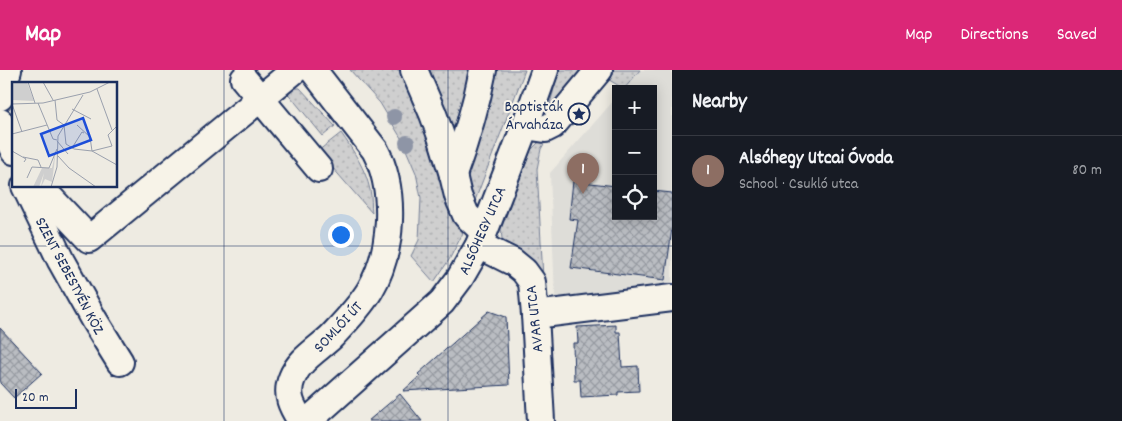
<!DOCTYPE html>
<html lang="en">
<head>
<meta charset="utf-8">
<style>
  :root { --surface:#171b24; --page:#242831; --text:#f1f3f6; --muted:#9ea1a6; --line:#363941; --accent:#db2777 }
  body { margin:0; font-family:Dekko,sans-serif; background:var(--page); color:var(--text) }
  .controls { position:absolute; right:15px; top:15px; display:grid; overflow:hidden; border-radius:0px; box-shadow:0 2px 12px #0003 }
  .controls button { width:45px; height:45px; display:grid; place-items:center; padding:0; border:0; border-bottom:1px solid var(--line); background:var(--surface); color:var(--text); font:25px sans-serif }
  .scale { position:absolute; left:15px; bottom:12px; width:62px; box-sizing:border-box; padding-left:5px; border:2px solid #1b2f5e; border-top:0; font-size:14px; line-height:18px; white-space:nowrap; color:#1b2f5e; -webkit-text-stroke:4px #f7f3e8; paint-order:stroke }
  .you { position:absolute; left:340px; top:164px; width:18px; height:18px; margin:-12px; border:4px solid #fff; border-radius:50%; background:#1a73e8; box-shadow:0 0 0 8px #1a73e833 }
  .badge { display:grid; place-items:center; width:32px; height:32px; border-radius:50%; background:var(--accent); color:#fff; font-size:16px; font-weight:700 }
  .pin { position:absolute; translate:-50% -41px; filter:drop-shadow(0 1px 2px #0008) }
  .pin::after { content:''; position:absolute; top:26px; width:18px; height:15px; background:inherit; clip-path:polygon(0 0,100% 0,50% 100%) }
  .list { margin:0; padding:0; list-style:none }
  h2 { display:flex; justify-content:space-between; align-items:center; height:65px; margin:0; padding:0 20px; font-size:21px }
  h2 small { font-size:16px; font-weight:400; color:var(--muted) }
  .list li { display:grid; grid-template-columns:32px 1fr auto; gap:15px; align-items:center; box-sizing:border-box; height:70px; padding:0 20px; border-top:1px solid var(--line) }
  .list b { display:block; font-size:19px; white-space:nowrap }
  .list p { margin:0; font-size:16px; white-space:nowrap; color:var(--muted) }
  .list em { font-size:16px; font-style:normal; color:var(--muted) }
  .icon { flex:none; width:28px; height:28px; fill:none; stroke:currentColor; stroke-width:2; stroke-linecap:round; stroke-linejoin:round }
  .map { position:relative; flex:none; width:672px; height:351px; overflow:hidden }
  header { display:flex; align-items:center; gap:30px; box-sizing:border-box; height:70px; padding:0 25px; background:var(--accent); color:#fff }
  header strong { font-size:24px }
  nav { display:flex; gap:28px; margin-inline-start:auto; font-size:18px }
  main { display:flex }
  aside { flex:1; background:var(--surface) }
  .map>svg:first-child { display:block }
  .built { fill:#deddd8 }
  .grass { fill:url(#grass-dots); stroke:#757f96 }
  .building { fill:url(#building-cross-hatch); stroke:#1b2f5e }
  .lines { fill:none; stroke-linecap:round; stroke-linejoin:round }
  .minor-casing { stroke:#1b2f5e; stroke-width:30 }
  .minor { stroke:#f7f3e8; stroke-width:26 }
  .tree { fill:#8e95a6 }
  .grid { fill:none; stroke:#1b2f5e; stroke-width:1; stroke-opacity:0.55 }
  .labels { text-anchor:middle; stroke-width:4; stroke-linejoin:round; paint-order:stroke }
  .poi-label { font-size:16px; fill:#1b2f5e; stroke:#f7f3e8; text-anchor:end }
  .street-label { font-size:16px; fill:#1b2f5e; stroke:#f7f3e8 }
  .inset-road { fill:none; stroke:#9aa0ad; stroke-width:1 }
  .view { fill:#1d4ed8; fill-opacity:0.15; stroke:#1d4ed8; stroke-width:2.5 }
  .inset-edge { fill:none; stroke:#1b2f5e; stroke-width:2.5 }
</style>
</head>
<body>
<header>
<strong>Map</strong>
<nav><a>Map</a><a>Directions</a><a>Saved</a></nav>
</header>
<main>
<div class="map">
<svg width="672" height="351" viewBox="0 0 672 351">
  <defs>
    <pattern id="grass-dots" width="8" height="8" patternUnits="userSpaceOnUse" patternTransform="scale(1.25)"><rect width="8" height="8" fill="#cfcfcf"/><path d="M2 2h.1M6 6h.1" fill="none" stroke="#b1b2b4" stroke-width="1.8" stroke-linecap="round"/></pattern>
    <pattern id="building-cross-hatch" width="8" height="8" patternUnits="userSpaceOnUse" patternTransform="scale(1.25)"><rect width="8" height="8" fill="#babdc2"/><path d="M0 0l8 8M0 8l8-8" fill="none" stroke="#969aa1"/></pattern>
  </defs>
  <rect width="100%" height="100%" fill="#eeebe2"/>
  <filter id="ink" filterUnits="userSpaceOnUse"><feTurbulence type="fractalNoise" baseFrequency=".02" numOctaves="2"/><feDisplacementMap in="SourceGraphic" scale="10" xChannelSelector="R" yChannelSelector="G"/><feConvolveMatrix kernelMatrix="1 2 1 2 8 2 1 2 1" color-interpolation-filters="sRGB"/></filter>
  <g filter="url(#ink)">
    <!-- built -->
    <path class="built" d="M640 0H672V242L556 252 550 103 616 28V146H653V19H624Z"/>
    <!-- grass -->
    <g class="grass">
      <path d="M350 0H409L465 159 449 190 434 212 411 186 419 170 421 128 416 103 401 68 380 33Z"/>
      <path d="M419 0H475L454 88Z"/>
      <path d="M488 0H525L471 141 461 119Z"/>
      <path d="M559 0H587L548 41Z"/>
      <path d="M614 0H640L624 19 606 8Z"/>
      <path d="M289 18H300L335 56 323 66 286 21Z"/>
      <path d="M341 63C353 80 366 100 370 120 372 127 371 136 372 143L318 81Z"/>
      <path d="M548 67 541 79 537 99 543 208 506 178 502 169 501 159 531 80 538 73Z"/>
    </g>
    <!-- building -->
    <g class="building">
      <path d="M573 111 616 116V146H653V121L672 123V159L665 210 571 198 578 150 569 149Z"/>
      <path d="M489 241 506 247 509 315 403 321 420 306 418 304Z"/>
      <path d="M616 255V262H620L622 297 638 296 639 321 618 322V325L581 327 580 310H574L573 273H578L577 257Z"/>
      <path d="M0 258 42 303 14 328 0 313Z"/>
      <path d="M400 324 422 351H368Z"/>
    </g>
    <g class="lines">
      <!-- minor casing -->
      <g class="minor-casing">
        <g id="minor">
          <path d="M414 0 433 44 442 69 453 105 458 126 466 145 483 161"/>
          <path d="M244 9 319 99"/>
          <path d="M0 27 8 0"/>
          <path d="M0 52 14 81"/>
          <path d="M525 56 545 59 553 55 599 0"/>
          <path d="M453 105C466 70 476 36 483 0"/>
          <path d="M25 116 61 191 94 250 120 292"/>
          <path d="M39 116 89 169 295 0"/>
          <path d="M479 175 513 192 524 201 532 212 535 245 541 351"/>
          <path d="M535 245 672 228"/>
          <path d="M301 351C292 337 285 325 292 308 299 290 317 280 331 267 345 252 359 238 370 220 393 181 396 120 375 80L313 0"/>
          <path d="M308 351 442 232 460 208 479 175 525 56 545 0"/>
        </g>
      </g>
      <!-- minor -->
      <use href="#minor" class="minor"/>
    </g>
    <!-- trees -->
    <g class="tree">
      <circle cx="394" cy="47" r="8"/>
      <circle cx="407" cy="73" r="8"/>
    </g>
  </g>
  <!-- grid -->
  <path class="grid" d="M224 0V351M448 0V351M0 176H672"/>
  <!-- icons -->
  <defs>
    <g id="sight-ring" transform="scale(1.125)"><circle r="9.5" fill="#f7f3e8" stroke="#1b2f5e" stroke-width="1.5"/><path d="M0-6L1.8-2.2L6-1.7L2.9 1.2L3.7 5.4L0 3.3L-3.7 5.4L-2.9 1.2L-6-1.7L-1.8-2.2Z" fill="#1b2f5e"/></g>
  </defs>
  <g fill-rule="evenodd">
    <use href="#sight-ring" x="579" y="44"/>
  </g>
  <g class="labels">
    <!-- poi labels -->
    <g class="poi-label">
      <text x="563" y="41">Baptisták<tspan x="563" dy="18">Árvaháza</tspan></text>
    </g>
    <!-- street labels -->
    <g class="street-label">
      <text transform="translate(481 160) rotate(-66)" y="6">ALSÓHEGY UTCA</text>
      <text transform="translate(71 205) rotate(62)" y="6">SZENT SEBESTYÉN KÖZ</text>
      <text transform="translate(533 249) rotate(-96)" y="6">AVAR UTCA</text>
      <text transform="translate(337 256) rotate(-47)" y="6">SOMLÓI ÚT</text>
    </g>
  </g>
  <!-- overview -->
  <g transform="translate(12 12)">
    <rect width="105" height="105" fill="#eeebe2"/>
    <path d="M44 68 40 100 33 97 29 105 32 91 27 105H21L30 86H40Z" fill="#cfcfcf"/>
    <path d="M0 0H15L22 19 0 18Z" fill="#cfcfcf"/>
    <path class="inset-road" d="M16 0 23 21M31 0 41 18M85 7 100 48M43 18 45 38 52 43M26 21 41 57 45 58M0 22 10 50M0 22 31 21 78 10 98 0M60 27 79 37M52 43 54 62 62 67 80 69 105 83M65 43 78 55 80 69M0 52 35 43M45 59 56 72M60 66 70 50 72 51M0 69 14 77 12 80M80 69 100 64 96 53 105 44M46 74 57 86 84 105M11 75 26 78 29 85M15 96 20 85 37 86 45 67M39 105 45 85 46 54 71 13"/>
    <path class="view" d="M71 36 79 58 37 74 29 52Z"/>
    <rect width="105" height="105" class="inset-edge"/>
  </g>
</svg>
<div class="controls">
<button>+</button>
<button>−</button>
<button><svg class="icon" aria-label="locate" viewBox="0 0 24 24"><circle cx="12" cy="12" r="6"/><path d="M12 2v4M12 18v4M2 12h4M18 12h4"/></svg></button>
</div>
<div class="scale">20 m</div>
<div class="you"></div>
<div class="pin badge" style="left:583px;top:124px;background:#8d6e63">1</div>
</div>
<aside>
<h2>Nearby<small></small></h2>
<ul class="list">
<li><span class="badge" style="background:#8d6e63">1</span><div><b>Alsóhegy Utcai Óvoda</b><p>School · Csukló utca</p></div><em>80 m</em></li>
</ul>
</aside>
</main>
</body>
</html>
